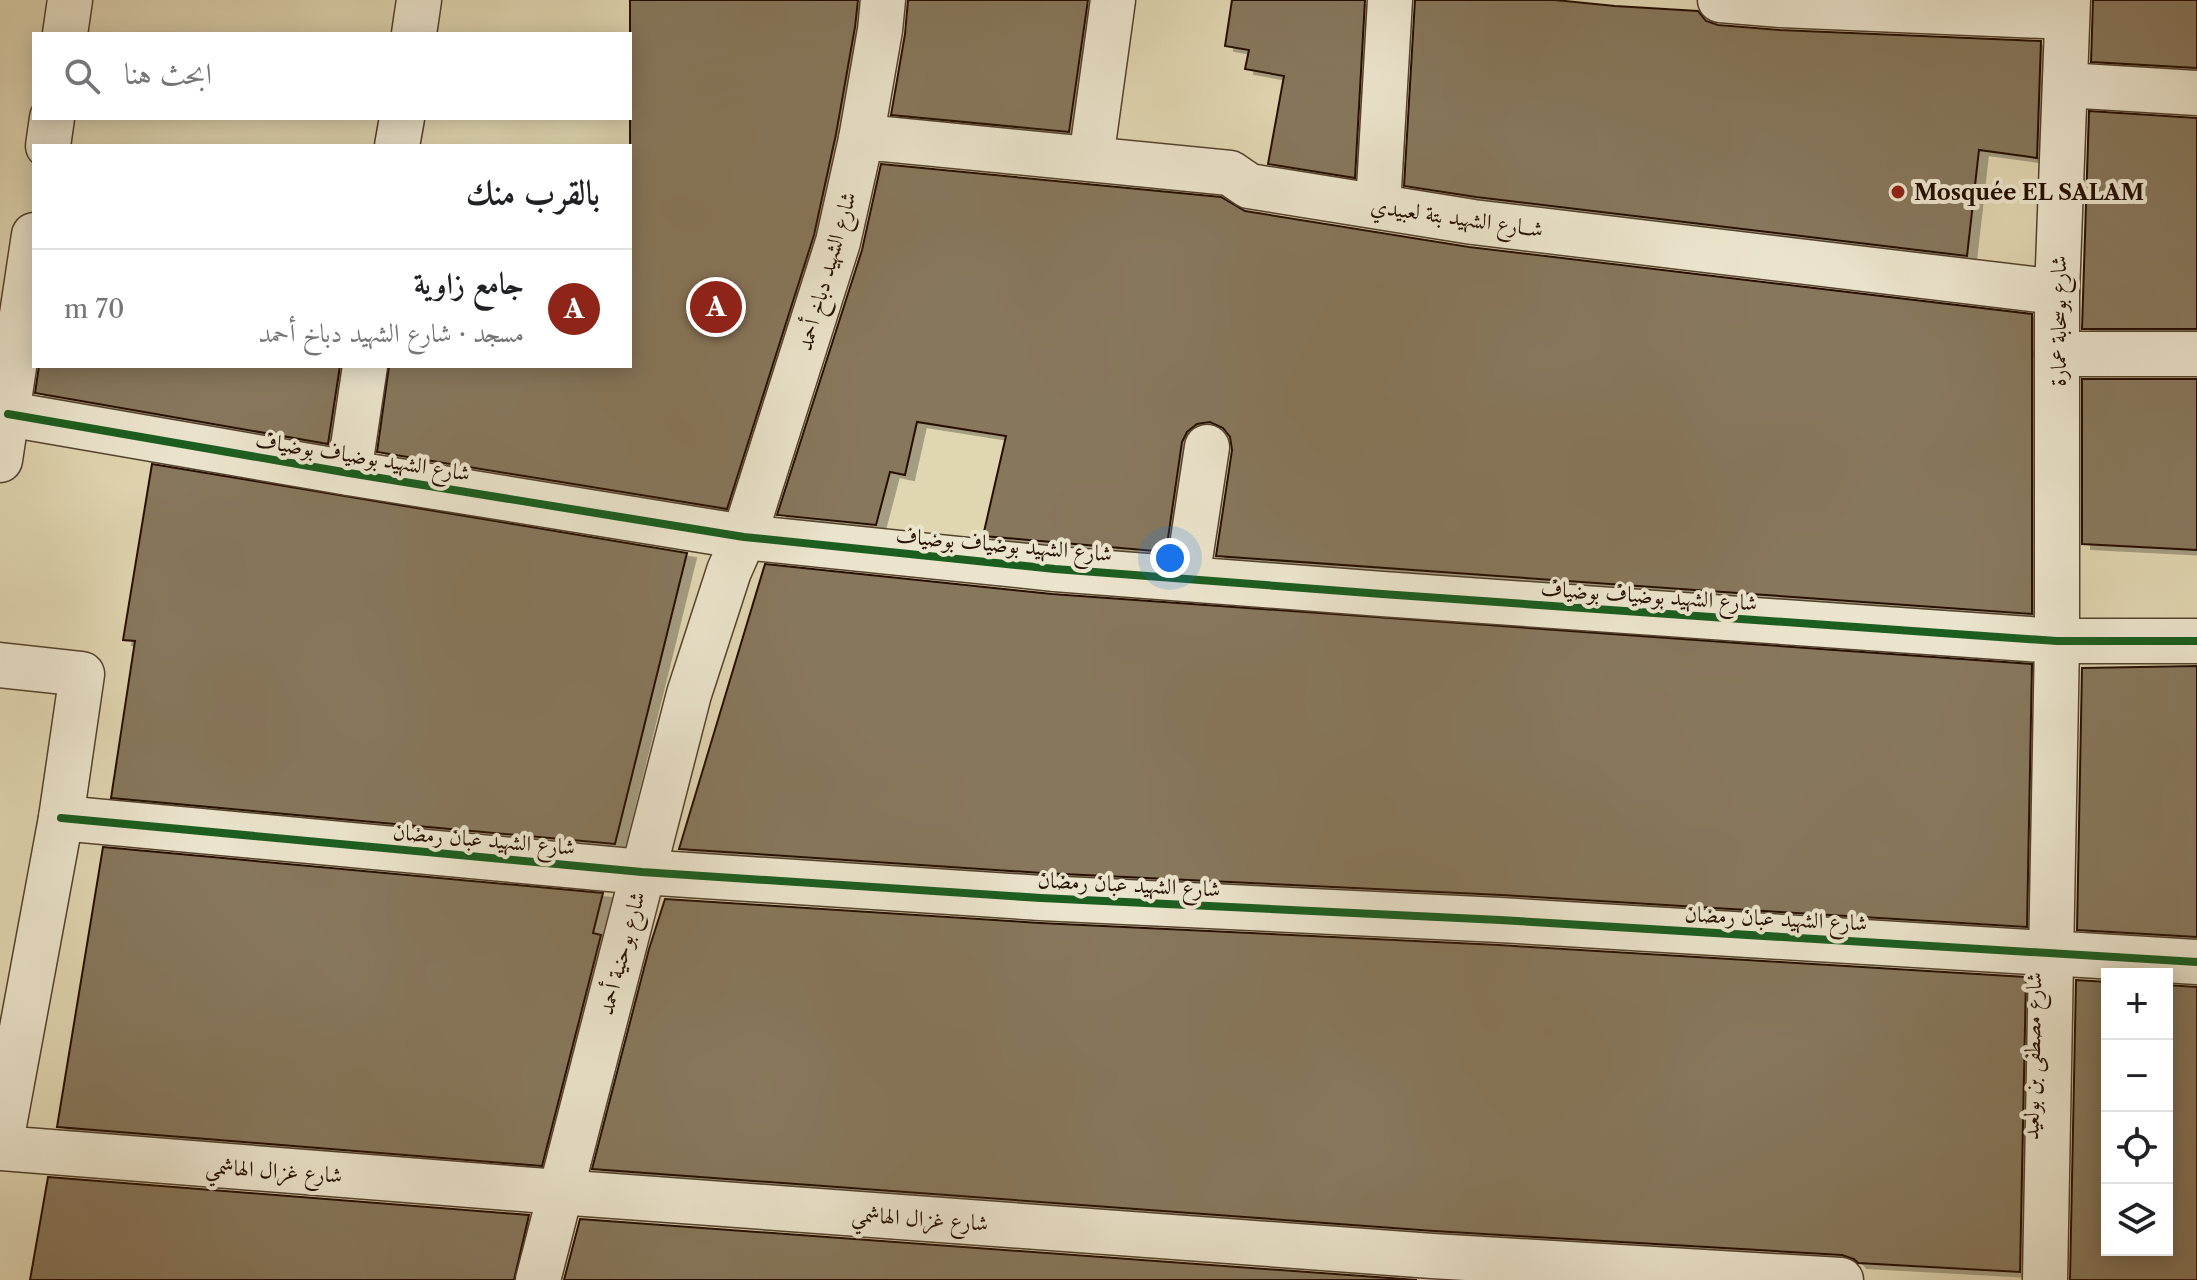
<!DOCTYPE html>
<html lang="ar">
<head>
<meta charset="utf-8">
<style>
  :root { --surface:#fff; --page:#f6f6f6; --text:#202124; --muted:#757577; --line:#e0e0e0; --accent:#8f2418 }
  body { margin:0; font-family:"Libre Caslon Text",Amiri,serif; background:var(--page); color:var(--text); direction:rtl }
  .controls { position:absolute; right:24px; bottom:24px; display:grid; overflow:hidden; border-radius:0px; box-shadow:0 4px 20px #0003 }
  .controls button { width:72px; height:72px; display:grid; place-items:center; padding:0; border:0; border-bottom:2px solid var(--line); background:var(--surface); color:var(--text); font:40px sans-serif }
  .you { position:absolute; left:1170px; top:558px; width:28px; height:28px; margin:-20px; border:6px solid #fff; border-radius:50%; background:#1a73e8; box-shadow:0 0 0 12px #1a73e833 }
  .badge { display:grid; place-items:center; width:52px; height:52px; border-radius:50%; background:var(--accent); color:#fff; font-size:26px; font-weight:700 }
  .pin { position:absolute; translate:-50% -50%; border:4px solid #fff; box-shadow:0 2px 8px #0006 }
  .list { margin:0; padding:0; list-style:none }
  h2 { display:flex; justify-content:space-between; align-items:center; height:104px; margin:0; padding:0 32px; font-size:34px }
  h2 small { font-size:26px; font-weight:400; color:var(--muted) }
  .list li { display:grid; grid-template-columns:52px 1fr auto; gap:24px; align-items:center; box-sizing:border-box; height:120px; padding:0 32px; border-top:2px solid var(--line) }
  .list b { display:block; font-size:30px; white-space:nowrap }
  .list p { margin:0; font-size:26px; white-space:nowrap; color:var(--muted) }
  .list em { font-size:26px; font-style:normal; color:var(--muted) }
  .icon { flex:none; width:44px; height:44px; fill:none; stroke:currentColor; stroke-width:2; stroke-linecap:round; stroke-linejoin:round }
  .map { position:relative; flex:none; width:2197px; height:1280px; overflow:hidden; direction:ltr }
  .search { position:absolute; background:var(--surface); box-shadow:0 4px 20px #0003; left:32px; top:32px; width:600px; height:88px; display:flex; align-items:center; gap:20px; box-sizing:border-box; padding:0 28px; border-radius:0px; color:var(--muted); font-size:30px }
  .panel { position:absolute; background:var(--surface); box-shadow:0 4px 20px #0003; left:32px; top:144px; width:600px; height:224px; border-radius:0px; direction:rtl }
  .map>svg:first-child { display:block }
  .building { fill:#87775c; stroke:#261000; stroke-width:2; filter:url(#shadow) }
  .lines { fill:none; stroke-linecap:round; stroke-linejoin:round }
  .minor-casing { stroke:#54422c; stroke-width:47 }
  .minor { stroke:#ebe4cc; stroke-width:44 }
  .cycleway-casing { stroke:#ebe4cc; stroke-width:13 }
  .cycleway { stroke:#1b5e20; stroke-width:8 }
  .poi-dot { fill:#8f2418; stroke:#ebe4cc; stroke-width:3 }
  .labels { text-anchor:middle; stroke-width:8; stroke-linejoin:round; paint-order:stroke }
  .poi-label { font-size:22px; font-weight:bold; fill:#261000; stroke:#ebe4cc; text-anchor:start }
  .street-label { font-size:22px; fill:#261000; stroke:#ebe4cc }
</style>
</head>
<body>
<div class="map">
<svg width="2197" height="1280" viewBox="0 0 2197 1280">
  <defs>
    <filter id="shadow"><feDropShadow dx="9" dy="5" stdDeviation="0" flood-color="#0004"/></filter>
  </defs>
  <rect width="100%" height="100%" fill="#e0d6b1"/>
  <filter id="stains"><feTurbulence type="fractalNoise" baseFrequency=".0025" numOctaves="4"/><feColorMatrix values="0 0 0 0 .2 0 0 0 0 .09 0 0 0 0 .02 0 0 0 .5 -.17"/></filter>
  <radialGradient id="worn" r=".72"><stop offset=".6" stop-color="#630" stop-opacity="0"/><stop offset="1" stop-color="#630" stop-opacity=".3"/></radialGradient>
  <!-- building -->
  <g class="building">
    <path d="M630 0H858L855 27 836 134 814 235 727 509 377 452 389 366H630Z"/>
    <path d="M908 0H1088L1069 132 891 115 905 34Z"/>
    <path d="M1232 0H1365L1355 178 1268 164 1284 76 1245 69 1249 50 1225 46Z"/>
    <path d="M1415 0H1555L1615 6 1698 11 1706 21 1718 25 1780 30 2041 41 2037 158 1979 150 1967 256 1476 197 1404 186Z"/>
    <path d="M2093 0H2197V68L2091 62Z"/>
    <path d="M2089 111 2197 118V329H2082Z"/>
    <path d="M881 164 1221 197 1245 211 1469 247 2032 314V614L1216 556 1232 450 1230 437 1223 428 1210 422 1197 424 1187 432 1182 442 1166 552 983 536 1006 436 917 422 905 475 890 472 876 525 777 515 862 250Z"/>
    <path d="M39 366H340L328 444 35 393Z"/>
    <path d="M2082 379H2197V550L2082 544Z"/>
    <path d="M152 464 687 553 615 844 111 798 135 641 123 640Z"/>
    <path d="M765 564 1052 594 2032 664 2027 927 1501 895 1042 873 679 849Z"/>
    <path d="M2197 666V937L2077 930 2082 668Z"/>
    <path d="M103 847 603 893 593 933 601 935 542 1166 57 1127Z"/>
    <path d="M665 899 1040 923 1499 945 2026 977 2020 1272 1858 1263 1854 1259 1842 1255 1434 1231 592 1169 649 949Z"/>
    <path d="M2076 980 2107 982V1250H2167V985L2197 987V1280H2070Z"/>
    <path d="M48 1177 529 1215 514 1280H30Z"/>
    <path d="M580 1219 1417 1280H564Z"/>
  </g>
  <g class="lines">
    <!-- minor casing -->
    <g class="minor-casing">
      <g id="minor">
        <path d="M1720 0 1781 5 2067 17"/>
        <path d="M65 34 70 0"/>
        <path d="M414 34 419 0"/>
        <path d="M2065 85 2197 93"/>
        <path d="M861 139H884L1230 173 1249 186 1473 222 2057 292"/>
        <path d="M48 146 52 118"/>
        <path d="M397 146 402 118"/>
        <path d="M1091 159 1113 0"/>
        <path d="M1378 206 1390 0"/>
        <path d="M2057 354H2197"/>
        <path d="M8 414 349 473 744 537 1055 569 1382 594 2057 641H2197"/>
        <path d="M0 460 34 235"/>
        <path d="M349 473 365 366"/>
        <path d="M1187 579 1207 447"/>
        <path d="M0 665 82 674 61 818 0 1147"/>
        <path d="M61 818 642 872 1041 898 1500 920 2197 962"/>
        <path d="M0 1148 559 1192 1432 1256 1841 1280"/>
        <path d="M538 1280 689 694 729 571 744 537 838 242 861 139 880 30 883 0"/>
        <path d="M2045 1280 2057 641V292L2068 0"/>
      </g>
    </g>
    <!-- minor -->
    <use href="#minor" class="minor"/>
    <!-- cycleway casing -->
    <g class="cycleway-casing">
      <g id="cycleway">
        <path d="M8 414 349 473 744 537 1055 569 1382 594 2057 641H2197"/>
        <path d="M61 818 642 872 1041 898 1500 920 2197 962"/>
      </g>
    </g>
    <!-- cycleway -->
    <use href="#cycleway" class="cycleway"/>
  </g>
  <!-- markers -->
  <circle class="poi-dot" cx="1898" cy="192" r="8"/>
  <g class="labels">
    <!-- poi labels -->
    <g class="poi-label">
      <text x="1914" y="200">Mosquée EL SALAM</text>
    </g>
    <!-- street labels -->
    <g class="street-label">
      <text transform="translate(1457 217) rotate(8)" y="8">شــارع الشهيد بتة لعبيدي</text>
      <text transform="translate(826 271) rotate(-74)" y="8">شارع الشهيد دباخ أحمد</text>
      <text transform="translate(2058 321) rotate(-90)" y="8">شارع بوسحابة عمارة</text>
      <text transform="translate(363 456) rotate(9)" y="8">شارع الشهيد بوضياف بوضياف</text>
      <text transform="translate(1004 544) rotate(5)" y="8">شارع الشهيد بوضياف بوضياف</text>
      <text transform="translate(1649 595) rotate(4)" y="8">شارع الشهيد بوضياف بوضياف</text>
      <text transform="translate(484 839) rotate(5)" y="8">شارع الشهيد عبان رمضان</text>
      <text transform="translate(1129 884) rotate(3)" y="8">شارع الشهيد عبان رمضان</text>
      <text transform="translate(1776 918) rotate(3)" y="8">شارع الشهيد عبان رمضان</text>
      <text transform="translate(621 953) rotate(-75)" y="8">شارع بوحنية أحمد</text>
      <text transform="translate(2032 1056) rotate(-89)" y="8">شارع مصطفى بن بولعيد</text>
      <text transform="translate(274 1170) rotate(4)" y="8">شارع غزال الهاشمي</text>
      <text transform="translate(920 1218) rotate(4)" y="8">شارع غزال الهاشمي</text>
    </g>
  </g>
  <rect width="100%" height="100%" filter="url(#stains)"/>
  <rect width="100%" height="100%" fill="url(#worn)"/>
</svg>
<div class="controls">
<button>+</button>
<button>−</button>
<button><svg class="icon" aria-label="locate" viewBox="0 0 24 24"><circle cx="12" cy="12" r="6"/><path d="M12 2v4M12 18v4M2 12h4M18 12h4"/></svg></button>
<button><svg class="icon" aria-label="layers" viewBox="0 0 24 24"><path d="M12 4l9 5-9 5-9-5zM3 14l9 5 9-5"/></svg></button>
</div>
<div class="you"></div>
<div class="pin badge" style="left:716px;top:307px">A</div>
<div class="search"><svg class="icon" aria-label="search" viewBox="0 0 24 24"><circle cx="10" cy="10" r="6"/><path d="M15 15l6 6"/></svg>ابحث هنا</div>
<section class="panel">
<h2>بالقرب منك<small></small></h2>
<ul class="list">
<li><span class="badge">A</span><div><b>جامع زاوية</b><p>مسجد · شارع الشهيد دباخ أحمد</p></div><em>70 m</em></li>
</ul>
</section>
</div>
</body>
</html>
